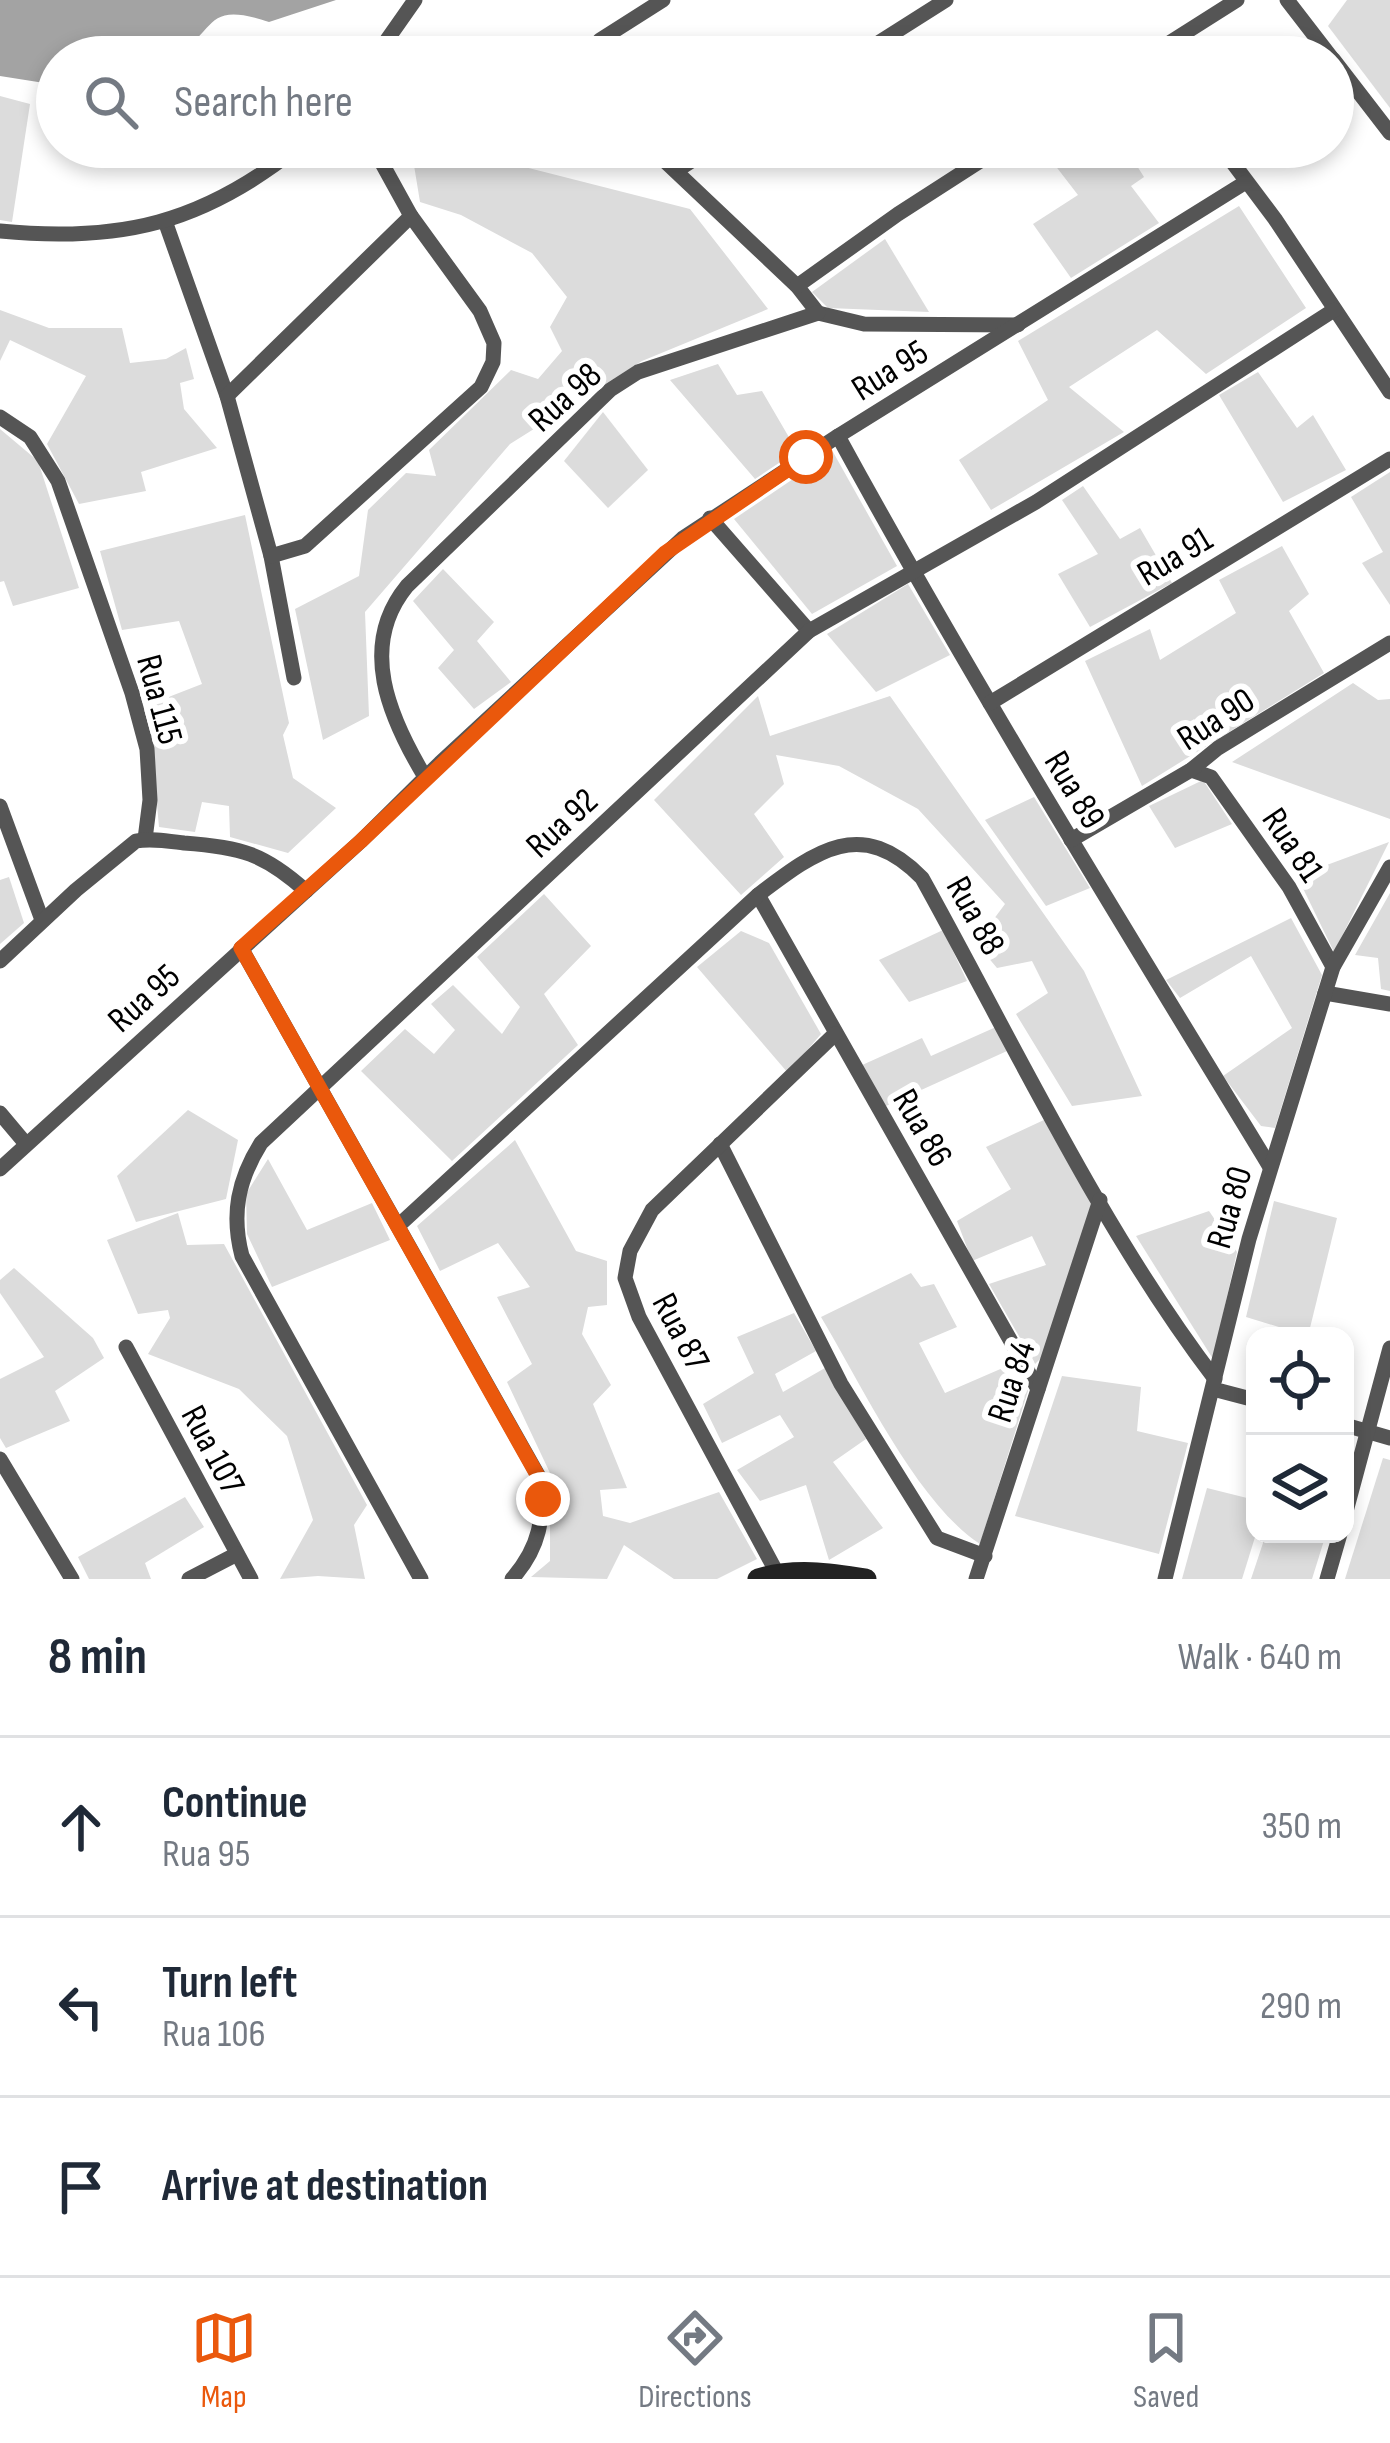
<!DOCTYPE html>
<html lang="en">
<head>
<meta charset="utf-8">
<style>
  :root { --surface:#fff; --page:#f6f6f7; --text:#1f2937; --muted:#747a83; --line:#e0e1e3; --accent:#ea580c }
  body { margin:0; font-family:"Sofia Sans Condensed",sans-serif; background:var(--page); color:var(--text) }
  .controls { position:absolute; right:36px; bottom:36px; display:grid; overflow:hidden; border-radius:24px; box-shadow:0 6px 18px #0003 }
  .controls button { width:108px; height:108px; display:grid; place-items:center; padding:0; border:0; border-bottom:3px solid var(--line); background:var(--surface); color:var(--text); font:60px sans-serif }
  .stop { position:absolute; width:36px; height:36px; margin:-27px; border:9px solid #ea580c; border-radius:50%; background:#fff }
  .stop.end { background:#ea580c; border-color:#fff; box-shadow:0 3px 12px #0008 }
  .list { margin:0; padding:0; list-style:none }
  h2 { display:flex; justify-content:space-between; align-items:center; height:156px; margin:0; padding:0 48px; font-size:51px }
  h2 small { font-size:39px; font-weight:400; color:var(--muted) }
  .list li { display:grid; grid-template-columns:78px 1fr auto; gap:36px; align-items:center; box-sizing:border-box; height:180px; padding:0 48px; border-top:3px solid var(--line) }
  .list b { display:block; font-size:45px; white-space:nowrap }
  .list p { margin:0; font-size:39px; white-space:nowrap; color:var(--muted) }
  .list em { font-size:39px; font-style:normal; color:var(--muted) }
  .icon { flex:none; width:66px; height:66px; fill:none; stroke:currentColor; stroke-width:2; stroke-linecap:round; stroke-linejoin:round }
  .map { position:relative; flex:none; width:1390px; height:1579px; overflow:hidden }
  .search { position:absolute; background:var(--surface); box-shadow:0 6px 18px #0003; left:36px; right:36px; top:36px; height:132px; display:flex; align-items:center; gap:30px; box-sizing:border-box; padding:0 42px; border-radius:66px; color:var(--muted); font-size:45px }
  .sheet { height:696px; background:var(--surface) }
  nav { display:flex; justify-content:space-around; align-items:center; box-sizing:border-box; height:168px; border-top:3px solid var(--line); background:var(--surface); font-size:33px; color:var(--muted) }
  nav a { display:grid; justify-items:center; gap:6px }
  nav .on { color:var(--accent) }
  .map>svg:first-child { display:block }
  .green { fill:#dcdcdc }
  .water { fill:#a3a3a3 }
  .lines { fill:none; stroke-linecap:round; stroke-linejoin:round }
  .street { stroke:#555; stroke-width:15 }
  .secondary { stroke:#222; stroke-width:21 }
  .route { stroke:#ea580c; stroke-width:15 }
  .labels { text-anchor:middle; stroke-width:12; stroke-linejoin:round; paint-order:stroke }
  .street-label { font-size:36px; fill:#000; stroke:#fff }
</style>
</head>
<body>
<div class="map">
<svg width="1390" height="1579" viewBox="0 0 1390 1579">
  <rect width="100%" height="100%" fill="#fff"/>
  <!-- green -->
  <g class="green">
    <path d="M1347 0H1390V108L1328 26Z"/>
    <path d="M0 96 30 104 12 222 0 220Z"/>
    <path d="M411 147H476L482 156 690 209 768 309 642 361 510 444 365 612 369 716 323 740 295 609 359 576 368 510 406 473 436 476 429 450 511 370 538 379 562 351 550 327 567 297 532 253 461 215 420 202Z"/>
    <path d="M1041 147H1125L1144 177 1131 186 1159 223 1071 278 1033 224 1078 195Z"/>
    <path d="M1239 206 1306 308 1206 374 1157 330 1069 387 1124 432 991 510 959 460 1048 400 1018 341Z"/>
    <path d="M885 239 929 312 828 308 812 292Z"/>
    <path d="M0 310 49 328H122L130 363 166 359 186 348 194 379 180 383 184 409 217 448 141 472 146 491 79 504 47 444 86 376 10 340 0 361Z"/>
    <path d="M718 364 737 395 762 391 797 451 755 479 670 380Z"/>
    <path d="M1258 372 1297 428 1313 415 1346 470 1283 502 1219 395Z"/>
    <path d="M603 412 648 470 608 508 564 461Z"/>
    <path d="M0 429 38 461 79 588 13 606 4 581 0 582Z"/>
    <path d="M833 452 897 566 812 614 734 519Z"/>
    <path d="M1390 472V605L1362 563 1383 552 1351 497Z"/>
    <path d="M1083 486 1120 539 1140 528 1172 583 1090 627 1058 574 1098 554 1062 500Z"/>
    <path d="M245 515 289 723 283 735 293 778 336 808 288 853 230 837 229 806 202 802 195 832 159 827 148 705 202 684 179 621 122 630 100 551Z"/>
    <path d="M1282 546 1309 594 1289 611 1324 673 1142 786 1085 661 1150 629 1160 660 1236 613 1219 580Z"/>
    <path d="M443 569 494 622 477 641 511 682 474 709 438 668 454 650 413 601Z"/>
    <path d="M908 584 950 655 876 692 827 634Z"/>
    <path d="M1353 683 1378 700 1390 699V819L1232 762Z"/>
    <path d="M758 696 770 736 890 696 1084 971 1142 1096 1072 1106 1016 1014 1048 993 1032 961 997 968 976 943 1005 904 918 809 839 766 776 755 784 784 754 814 784 857 741 895 654 800Z"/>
    <path d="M1203 780 1232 824 1175 848 1149 806Z"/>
    <path d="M1034 797 1090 888 1046 906 985 820Z"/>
    <path d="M1389 842 1334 952 1297 876Z"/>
    <path d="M9 877 24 923 0 944V880Z"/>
    <path d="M1390 893V991L1381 989 1378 958 1355 955Z"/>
    <path d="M544 894 591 946 544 994 578 1045 452 1161 361 1071 405 1029 434 1054 455 1030 431 1004 453 985 502 1034 520 1007 477 957Z"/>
    <path d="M1291 918 1322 975 1275 1128 1261 1126 1223 1076 1292 1028 1251 956 1180 998 1166 980Z"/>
    <path d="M943 930 967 981 909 1002 879 960Z"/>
    <path d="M741 931 769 943 821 1034 788 1073 697 967Z"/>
    <path d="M996 1027 1007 1051 886 1106 860 1066 922 1038 931 1056Z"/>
    <path d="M188 1110 238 1140 226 1199 136 1222 117 1176Z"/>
    <path d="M1046 1119 1093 1204 1042 1357 1035 1364 989 1284 1046 1265 1032 1236 972 1261 957 1221 1011 1189 986 1147Z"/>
    <path d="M515 1140 576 1251 607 1261V1305L588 1307 582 1334 611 1385 593 1404 627 1488 600 1490 603 1516 630 1523 719 1492 757 1559 717 1579H674L624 1545 607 1579 531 1577 550 1561V1473L507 1382 532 1364 497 1297 530 1287 498 1243 440 1271 417 1226Z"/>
    <path d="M268 1159 307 1230 372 1203 390 1240 272 1287 247 1234 246 1194Z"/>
    <path d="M1274 1201 1337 1218 1308 1336 1246 1317Z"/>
    <path d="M1209 1211 1237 1252 1213 1359 1136 1236Z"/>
    <path d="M178 1213 187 1245 224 1244 367 1505 354 1525 365 1579 318 1576 280 1579 313 1520 287 1436 239 1389 148 1354 170 1318 168 1310 138 1314 107 1240Z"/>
    <path d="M14 1268 93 1338 104 1358 55 1391 70 1421 6 1448 0 1438V1379L44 1357 0 1293V1280Z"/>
    <path d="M911 1273 921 1287 934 1284 957 1327 919 1343 945 1393 1012 1364 1028 1391 980 1544C917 1503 861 1384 821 1317Z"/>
    <path d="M794 1313 816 1351 775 1374 783 1392 825 1368 866 1439 833 1462 883 1528 829 1560 806 1485 760 1501 737 1470 794 1437 780 1415 722 1443 703 1404 754 1373 737 1337Z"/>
    <path d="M1062 1376 1141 1387 1137 1431 1188 1443 1159 1554 1015 1516Z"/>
    <path d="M1383 1458 1390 1460V1579H1345Z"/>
    <path d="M1207 1488 1255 1500 1256 1534 1242 1579H1182Z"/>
    <path d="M185 1497 204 1527 145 1563 151 1579H89L78 1557Z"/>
    <path d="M1266 1534H1326L1312 1579H1251Z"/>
  </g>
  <!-- water -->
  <path class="water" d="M0 0H336L269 22C203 0 218 31 174 57H57V85L0 76Z"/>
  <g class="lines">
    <!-- street -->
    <g class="street">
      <path d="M1287 0 1331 57"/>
      <path d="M375 57 415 0"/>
      <path d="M567 57H586"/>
      <path d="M586 57 600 40 663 0"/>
      <path d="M856 57 946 0"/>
      <path d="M1147 57 1237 0"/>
      <path d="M1333 59 1390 133"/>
      <path d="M650 147 797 286 818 313"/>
      <path d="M1221 147 1275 219 1390 392"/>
      <path d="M676 171 713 147"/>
      <path d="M165 221 227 396 271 556 294 678"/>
      <path d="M0 231C120 243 203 223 298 147"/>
      <path d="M797 286 898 214 1002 147"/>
      <path d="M818 313 864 324 1018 325"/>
      <path d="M227 396 411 216"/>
      <path d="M0 417 30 437 58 481 132 693 147 749 150 800 145 839"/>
      <path d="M838 436C974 685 1123 925 1270 1167"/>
      <path d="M710 518 809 631"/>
      <path d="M271 556 305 546 481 387 493 362 494 343 480 311 411 216 373 147"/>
      <path d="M990 703 1390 459"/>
      <path d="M1191 770 1211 777 1289 887 1333 967"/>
      <path d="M425 777C389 717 358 646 407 586L610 390 638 372 818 313"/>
      <path d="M0 806 42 920"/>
      <path d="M1071 840 1191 770 1218 748 1390 643"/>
      <path d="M758 895 1038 1389"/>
      <path d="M241 948 539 1477C545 1518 540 1547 512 1579"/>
      <path d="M0 961 76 890 136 841C152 838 168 841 184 843 240 847 264 853 306 891"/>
      <path d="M1325 993 1390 1004"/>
      <path d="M0 1113 26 1144"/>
      <path d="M720 1144 841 1384 937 1538 985 1556"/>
      <path d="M0 1169 361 841 440 763 683 538 838 436 1246 182"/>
      <path d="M398 1226 758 895C816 851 861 816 922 878 1013 1042 1102 1231 1215 1379"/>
      <path d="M126 1347 251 1579"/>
      <path d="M1213 1389 1255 1400"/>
      <path d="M1345 1425 1390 1438"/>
      <path d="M0 1459 72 1579"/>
      <path d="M1345 1515 1390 1348"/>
      <path d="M777 1573 639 1317 625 1278 630 1251 652 1210 835 1034"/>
      <path d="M189 1579 237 1554"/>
      <path d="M421 1579 242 1256C231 1214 238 1180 261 1143L809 631 1036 502 1334 310"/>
      <path d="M976 1579 1100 1200"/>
      <path d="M1165 1579 1249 1239 1333 967 1390 867"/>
      <path d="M1327 1579 1340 1534"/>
    </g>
    <!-- secondary -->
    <path class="secondary" d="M758 1579C793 1568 830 1573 866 1579"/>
  </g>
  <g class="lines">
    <!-- route -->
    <path class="route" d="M543 1499 539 1478 241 948 361 841 665 553 806 457"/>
  </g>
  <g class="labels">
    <!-- street labels -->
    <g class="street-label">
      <text transform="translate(889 369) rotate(-32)" y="13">Rua 95</text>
      <text transform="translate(564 396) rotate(-42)" y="13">Rua 98</text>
      <text transform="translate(1174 555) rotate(-31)" y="13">Rua 91</text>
      <text transform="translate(161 699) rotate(75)" y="13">Rua 115</text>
      <text transform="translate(1215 718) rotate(-33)" y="13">Rua 90</text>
      <text transform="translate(1076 789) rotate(59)" y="13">Rua 89</text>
      <text transform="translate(561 822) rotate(-43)" y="13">Rua 92</text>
      <text transform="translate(1294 844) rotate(56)" y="13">Rua 81</text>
      <text transform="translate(977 915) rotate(61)" y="13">Rua 88</text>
      <text transform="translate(143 997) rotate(-42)" y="13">Rua 95</text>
      <text transform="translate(924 1127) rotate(60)" y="13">Rua 86</text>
      <text transform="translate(1228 1207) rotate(-74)" y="13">Rua 80</text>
      <text transform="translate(682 1331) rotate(62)" y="13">Rua 87</text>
      <text transform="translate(1010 1381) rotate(-72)" y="13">Rua 84</text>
      <text transform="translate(214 1449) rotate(62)" y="13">Rua 107</text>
    </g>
  </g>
</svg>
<div class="controls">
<button><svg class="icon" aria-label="locate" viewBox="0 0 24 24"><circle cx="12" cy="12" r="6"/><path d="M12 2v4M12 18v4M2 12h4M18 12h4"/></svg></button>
<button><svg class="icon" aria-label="layers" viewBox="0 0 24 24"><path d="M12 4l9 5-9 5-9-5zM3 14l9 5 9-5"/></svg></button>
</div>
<div class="stop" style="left:806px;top:457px"></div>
<div class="stop end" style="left:543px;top:1499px"></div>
<div class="search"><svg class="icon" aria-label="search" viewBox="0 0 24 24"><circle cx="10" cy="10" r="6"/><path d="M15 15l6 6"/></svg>Search here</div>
</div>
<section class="sheet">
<h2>8 min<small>Walk · 640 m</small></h2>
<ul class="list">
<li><svg class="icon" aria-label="ahead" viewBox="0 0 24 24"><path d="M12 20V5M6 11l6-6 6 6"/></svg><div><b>Continue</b><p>Rua 95</p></div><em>350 m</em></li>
<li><svg class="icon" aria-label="left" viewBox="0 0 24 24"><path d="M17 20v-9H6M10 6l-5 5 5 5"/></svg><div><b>Turn left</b><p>Rua 106</p></div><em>290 m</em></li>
<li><svg class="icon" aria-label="arrive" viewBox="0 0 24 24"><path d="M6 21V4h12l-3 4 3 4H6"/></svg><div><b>Arrive at destination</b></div></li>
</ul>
</section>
<nav>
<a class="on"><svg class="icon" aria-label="map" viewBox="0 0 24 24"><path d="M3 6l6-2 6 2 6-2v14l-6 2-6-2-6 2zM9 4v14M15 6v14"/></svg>Map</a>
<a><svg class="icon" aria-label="directions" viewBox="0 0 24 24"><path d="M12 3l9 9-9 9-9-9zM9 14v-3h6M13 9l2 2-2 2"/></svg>Directions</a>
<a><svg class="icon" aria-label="saved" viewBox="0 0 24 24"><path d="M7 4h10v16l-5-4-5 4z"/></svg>Saved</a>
</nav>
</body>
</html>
